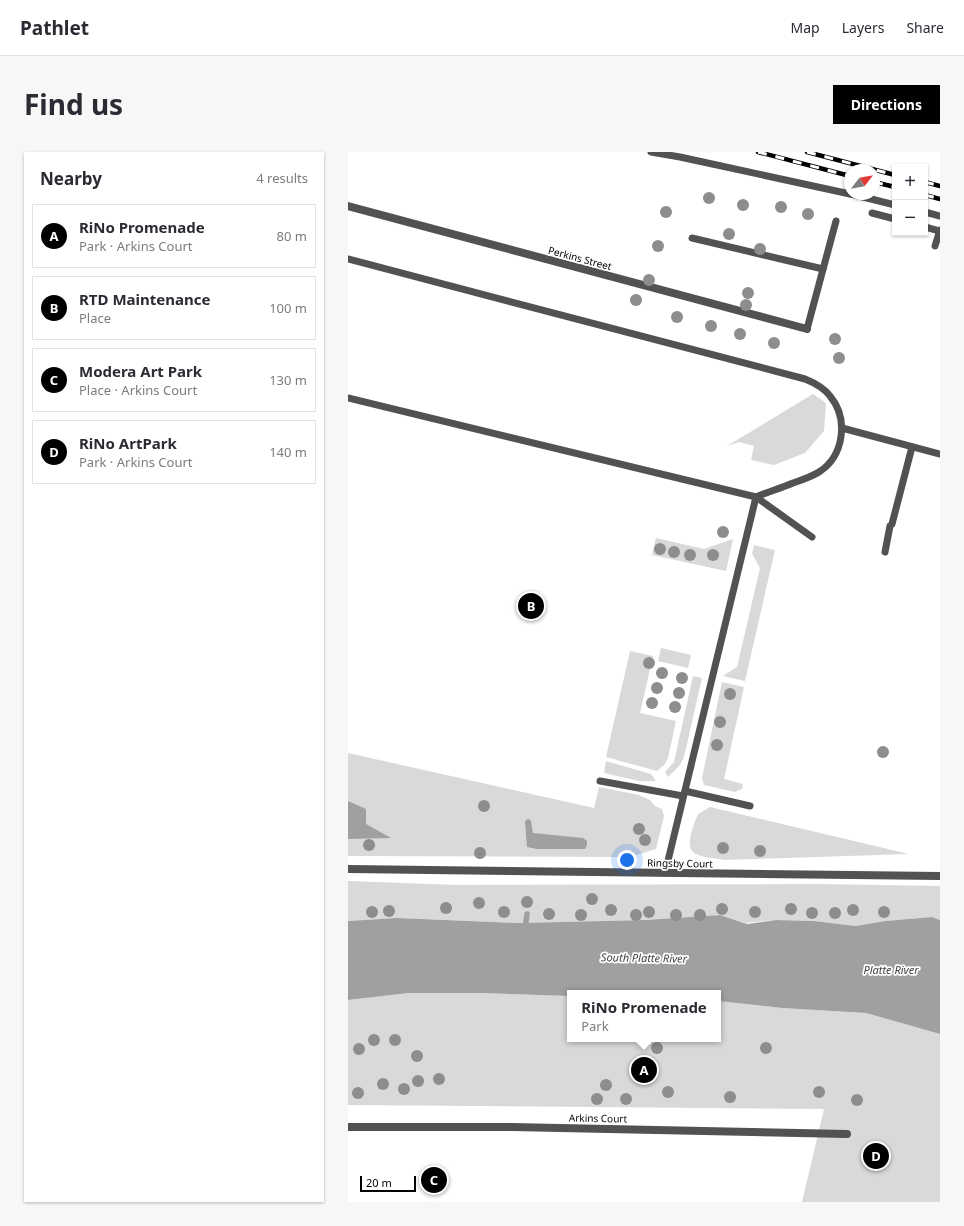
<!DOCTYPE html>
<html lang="en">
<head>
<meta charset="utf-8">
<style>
  :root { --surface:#fff; --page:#f7f7f7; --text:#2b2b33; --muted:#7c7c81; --line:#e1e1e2; --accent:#000 }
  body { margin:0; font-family:"Noto Sans",sans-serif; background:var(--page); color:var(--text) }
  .controls { position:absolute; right:12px; top:12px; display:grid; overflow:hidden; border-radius:0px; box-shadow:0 1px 3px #0004 }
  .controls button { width:36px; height:36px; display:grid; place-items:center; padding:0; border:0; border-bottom:1px solid var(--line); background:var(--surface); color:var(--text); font:20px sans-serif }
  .compass { position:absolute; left:496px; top:12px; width:36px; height:36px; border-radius:50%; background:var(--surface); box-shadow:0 1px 3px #0004; rotate:59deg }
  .scale { position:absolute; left:12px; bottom:10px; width:56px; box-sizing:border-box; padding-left:4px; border:2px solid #000; border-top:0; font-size:11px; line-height:14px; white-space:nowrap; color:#000; -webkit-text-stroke:3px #fff; paint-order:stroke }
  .you { position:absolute; left:279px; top:708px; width:14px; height:14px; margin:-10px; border:3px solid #fff; border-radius:50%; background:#1a73e8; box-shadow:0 0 0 6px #1a73e833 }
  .badge { display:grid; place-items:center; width:26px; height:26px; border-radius:50%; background:var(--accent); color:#fff; font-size:13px; font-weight:700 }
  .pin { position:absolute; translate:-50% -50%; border:2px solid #fff; box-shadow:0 1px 4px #0006 }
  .popup { position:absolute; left:219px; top:838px; width:154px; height:52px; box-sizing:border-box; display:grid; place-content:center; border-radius:0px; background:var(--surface); filter:drop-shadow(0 1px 3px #0005); font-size:13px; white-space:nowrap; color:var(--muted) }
  .popup b { font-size:15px; color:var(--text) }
  .popup::after { content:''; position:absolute; left:50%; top:100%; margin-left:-8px; border:8px solid transparent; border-top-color:var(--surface) }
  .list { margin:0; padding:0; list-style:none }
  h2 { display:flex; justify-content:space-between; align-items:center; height:52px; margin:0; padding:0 16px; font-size:17px }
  h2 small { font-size:13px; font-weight:400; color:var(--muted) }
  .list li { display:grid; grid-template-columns:26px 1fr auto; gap:12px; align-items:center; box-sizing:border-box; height:64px; margin:0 8px 8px; padding:0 8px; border:1px solid var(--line); border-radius:0px }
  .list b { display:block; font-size:15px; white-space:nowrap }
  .list p { margin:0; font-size:13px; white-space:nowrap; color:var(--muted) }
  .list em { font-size:13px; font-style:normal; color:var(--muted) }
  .map { position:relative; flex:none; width:592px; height:1050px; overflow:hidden; border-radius:0px }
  header { display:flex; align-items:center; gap:24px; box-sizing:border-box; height:56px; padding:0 20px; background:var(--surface); border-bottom:1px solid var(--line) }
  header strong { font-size:19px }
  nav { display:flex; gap:22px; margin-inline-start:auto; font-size:14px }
  .intro { display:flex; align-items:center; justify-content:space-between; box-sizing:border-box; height:96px; padding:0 24px }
  h1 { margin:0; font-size:28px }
  .button { padding:10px 18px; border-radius:0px; background:var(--accent); color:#fff; font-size:14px; font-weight:700 }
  main { display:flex; gap:24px; padding:0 24px }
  aside { flex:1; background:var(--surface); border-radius:0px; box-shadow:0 1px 3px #0004 }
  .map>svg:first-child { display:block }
  .green { fill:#d9d9d9 }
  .water { fill:#a0a0a0 }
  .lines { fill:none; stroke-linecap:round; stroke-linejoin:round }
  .stream { stroke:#a0a0a0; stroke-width:5.5 }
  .service { stroke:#525252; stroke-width:7 }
  .minor { stroke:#525252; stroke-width:8 }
  .tertiary { stroke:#525252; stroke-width:8 }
  .rail-casing { stroke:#000; stroke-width:4.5 }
  .rail { stroke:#fff; stroke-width:3; stroke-dasharray:9; stroke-linecap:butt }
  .tree { fill:#8d8d8d }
  .labels { text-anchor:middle; stroke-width:3.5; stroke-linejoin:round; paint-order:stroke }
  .street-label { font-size:10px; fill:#000; stroke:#fff }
  .water-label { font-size:11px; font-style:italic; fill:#414141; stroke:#fff }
</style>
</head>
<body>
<header>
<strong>Pathlet</strong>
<nav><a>Map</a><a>Layers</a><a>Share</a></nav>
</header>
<div class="intro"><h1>Find us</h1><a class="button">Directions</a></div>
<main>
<aside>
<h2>Nearby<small>4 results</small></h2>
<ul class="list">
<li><span class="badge">A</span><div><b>RiNo Promenade</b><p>Park · Arkins Court</p></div><em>80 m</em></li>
<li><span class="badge">B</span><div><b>RTD Maintenance</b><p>Place</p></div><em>100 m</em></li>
<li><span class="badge">C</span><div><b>Modera Art Park</b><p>Place · Arkins Court</p></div><em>130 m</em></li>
<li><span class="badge">D</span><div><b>RiNo ArtPark</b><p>Park · Arkins Court</p></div><em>140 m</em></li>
</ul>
</aside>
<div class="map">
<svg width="592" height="1050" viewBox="0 0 592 1050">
  <rect width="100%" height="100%" fill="#fff"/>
  <!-- green -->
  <g class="green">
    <path d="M465 242 478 251 476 279 457 301 426 313 403 308 406 294 391 290 379 294Z"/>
    <path d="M308 386 356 397 385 387 378 419 304 403Z"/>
    <path d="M406 393 427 398 397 529 375 524 389 515 412 416 404 402Z"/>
    <path d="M313 496 343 503 340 516 310 509Z"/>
    <path d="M282 499 305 504 292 561 328 569 320 606 317 612 309 619 258 605Z"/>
    <path d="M345 524 354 526 336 605 332 613 320 625 317 620 326 610Z"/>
    <path d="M374 530 396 535 376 627 395 632 394 637 387 640 356 633 354 626Z"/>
    <path d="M0 601 246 656 251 635 291 643 302 648 307 654 314 657 316 664 308 697 282 705 0 704Z"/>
    <path d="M258 609 303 622 308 629H291L256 621Z"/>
    <path d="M362 655 561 702 376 708C368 706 355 706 348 702 335 696 346 672 350 662Z"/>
    <path d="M0 729 111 733 469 732 592 734V768L584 765 537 769 508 774 466 769 428 768 397 771 372 763 297 768 171 771 49 766 0 769Z"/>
    <path d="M61 841H132L222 844V887H370V849L434 856 518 861 592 882V1050H454L476 957 0 953V848Z"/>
  </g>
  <!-- water -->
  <g class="water">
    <path d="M0 649 18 657V672L43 686 0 687Z"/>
    <path d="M178 668 181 667 183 669 185 681 235 686 239 689V693L237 697H189L179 695 177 670Z"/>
    <path d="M372 763 399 772 428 768 466 769 508 774 537 769 584 765 592 768V882L518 861 434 856 370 849V841H222V844L132 841H61L0 848V769L49 766 171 771 297 768Z"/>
  </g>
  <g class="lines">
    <!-- stream -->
    <path class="stream" d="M177 777 179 762"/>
    <!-- service -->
    <g class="service">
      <path d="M303 0 332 5 502 42"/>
      <path d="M503 42 547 53"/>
      <path d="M577 60 592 64"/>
      <path d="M524 61 547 67"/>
      <path d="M577 75 592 79"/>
      <path d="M344 86 475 117"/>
      <path d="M587 94 592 78"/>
      <path d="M0 107 457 227C467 231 476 236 482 244 501 267 496 304 471 320 463 325 454 328 445 331 433 336 420 340 408 345"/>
      <path d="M459 177 488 69"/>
      <path d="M0 246 408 345 464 385"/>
      <path d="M494 276 592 302"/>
      <path d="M544 372 564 295"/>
      <path d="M537 400 542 374"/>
      <path d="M252 629 335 644"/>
      <path d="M337 639 402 654"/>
      <path d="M317 721 408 345"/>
    </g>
    <!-- minor -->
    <g class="minor">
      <path d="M0 54 459 177"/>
      <path d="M0 975H164L499 982"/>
    </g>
    <!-- tertiary -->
    <path class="tertiary" d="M0 717 592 724"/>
    <!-- rail casing -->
    <g class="rail-casing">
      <g id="rail">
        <path d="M410 0 502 24"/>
        <path d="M459 0 547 23"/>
        <path d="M526 30 547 35"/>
        <path d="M577 30 592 34"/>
        <path d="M577 43 592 47"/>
      </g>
    </g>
    <!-- rail -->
    <use href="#rail" class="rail"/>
  </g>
  <!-- trees -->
  <g class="tree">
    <circle cx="361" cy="46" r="6"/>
    <circle cx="395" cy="53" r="6"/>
    <circle cx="433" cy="55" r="6"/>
    <circle cx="318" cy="60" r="6"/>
    <circle cx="460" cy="62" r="6"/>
    <circle cx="381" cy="82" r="6"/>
    <circle cx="310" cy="94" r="6"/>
    <circle cx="412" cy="97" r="6"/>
    <circle cx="301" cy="128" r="6"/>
    <circle cx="400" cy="141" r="6"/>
    <circle cx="288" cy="148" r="6"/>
    <circle cx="398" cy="153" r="6"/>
    <circle cx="329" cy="165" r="6"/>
    <circle cx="363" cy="174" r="6"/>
    <circle cx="392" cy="182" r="6"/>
    <circle cx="487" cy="187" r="6"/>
    <circle cx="426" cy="191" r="6"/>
    <circle cx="491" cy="206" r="6"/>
    <circle cx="375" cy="380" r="6"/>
    <circle cx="312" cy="397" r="6"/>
    <circle cx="326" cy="400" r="6"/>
    <circle cx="342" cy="403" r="6"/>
    <circle cx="365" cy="403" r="6"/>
    <circle cx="301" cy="511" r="6"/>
    <circle cx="314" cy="521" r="6"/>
    <circle cx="334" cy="526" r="6"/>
    <circle cx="309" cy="536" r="6"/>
    <circle cx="331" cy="541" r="6"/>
    <circle cx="382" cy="542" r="6"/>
    <circle cx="304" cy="551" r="6"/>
    <circle cx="327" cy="555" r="6"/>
    <circle cx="372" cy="570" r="6"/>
    <circle cx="369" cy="593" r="6"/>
    <circle cx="535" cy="600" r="6"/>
    <circle cx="136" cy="654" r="6"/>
    <circle cx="291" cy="677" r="6"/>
    <circle cx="297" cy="688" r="6"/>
    <circle cx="21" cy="693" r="6"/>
    <circle cx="375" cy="696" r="6"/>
    <circle cx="412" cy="699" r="6"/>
    <circle cx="132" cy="701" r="6"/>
    <circle cx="244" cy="747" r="6"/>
    <circle cx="179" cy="750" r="6"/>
    <circle cx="131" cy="751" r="6"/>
    <circle cx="98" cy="756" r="6"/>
    <circle cx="374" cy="757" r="6"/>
    <circle cx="443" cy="757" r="6"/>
    <circle cx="263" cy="758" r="6"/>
    <circle cx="505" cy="758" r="6"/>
    <circle cx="41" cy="759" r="6"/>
    <circle cx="24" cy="760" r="6"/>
    <circle cx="156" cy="760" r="6"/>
    <circle cx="301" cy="760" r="6"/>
    <circle cx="407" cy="760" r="6"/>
    <circle cx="536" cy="760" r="6"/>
    <circle cx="464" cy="761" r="6"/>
    <circle cx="487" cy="761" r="6"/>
    <circle cx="201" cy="762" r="6"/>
    <circle cx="233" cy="763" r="6"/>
    <circle cx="288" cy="763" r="6"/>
    <circle cx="328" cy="763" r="6"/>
    <circle cx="352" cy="763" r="6"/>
    <circle cx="26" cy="888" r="6"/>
    <circle cx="47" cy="888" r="6"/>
    <circle cx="309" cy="896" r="6"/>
    <circle cx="418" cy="896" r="6"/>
    <circle cx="11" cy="897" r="6"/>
    <circle cx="69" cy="904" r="6"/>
    <circle cx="91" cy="927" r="6"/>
    <circle cx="70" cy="929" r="6"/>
    <circle cx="35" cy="932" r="6"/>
    <circle cx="258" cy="933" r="6"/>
    <circle cx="56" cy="937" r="6"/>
    <circle cx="320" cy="940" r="6"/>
    <circle cx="471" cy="940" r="6"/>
    <circle cx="10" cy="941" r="6"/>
    <circle cx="382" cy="945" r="6"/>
    <circle cx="249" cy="947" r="6"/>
    <circle cx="278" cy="947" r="6"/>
    <circle cx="509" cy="948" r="6"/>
  </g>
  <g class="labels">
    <!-- street labels -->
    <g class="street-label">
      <text transform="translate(232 106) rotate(15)" y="4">Perkins Street</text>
      <text transform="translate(332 711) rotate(1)" y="4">Ringsby Court</text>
      <text transform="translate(250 966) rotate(1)" y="4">Arkins Court</text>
    </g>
    <!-- water labels -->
    <g class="water-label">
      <text transform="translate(296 806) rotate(1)" y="4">South Platte River</text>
      <text x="543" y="822">Platte River</text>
    </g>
  </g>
</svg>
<div class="controls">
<button>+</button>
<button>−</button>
</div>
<svg class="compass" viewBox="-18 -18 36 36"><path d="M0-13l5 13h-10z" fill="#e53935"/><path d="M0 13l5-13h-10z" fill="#7c7c81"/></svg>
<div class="scale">20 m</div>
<div class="you"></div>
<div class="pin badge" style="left:296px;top:918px">A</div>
<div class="popup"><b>RiNo Promenade</b>Park</div>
<div class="pin badge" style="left:183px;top:454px">B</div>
<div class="pin badge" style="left:86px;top:1028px">C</div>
<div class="pin badge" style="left:528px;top:1004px">D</div>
</div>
</main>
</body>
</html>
